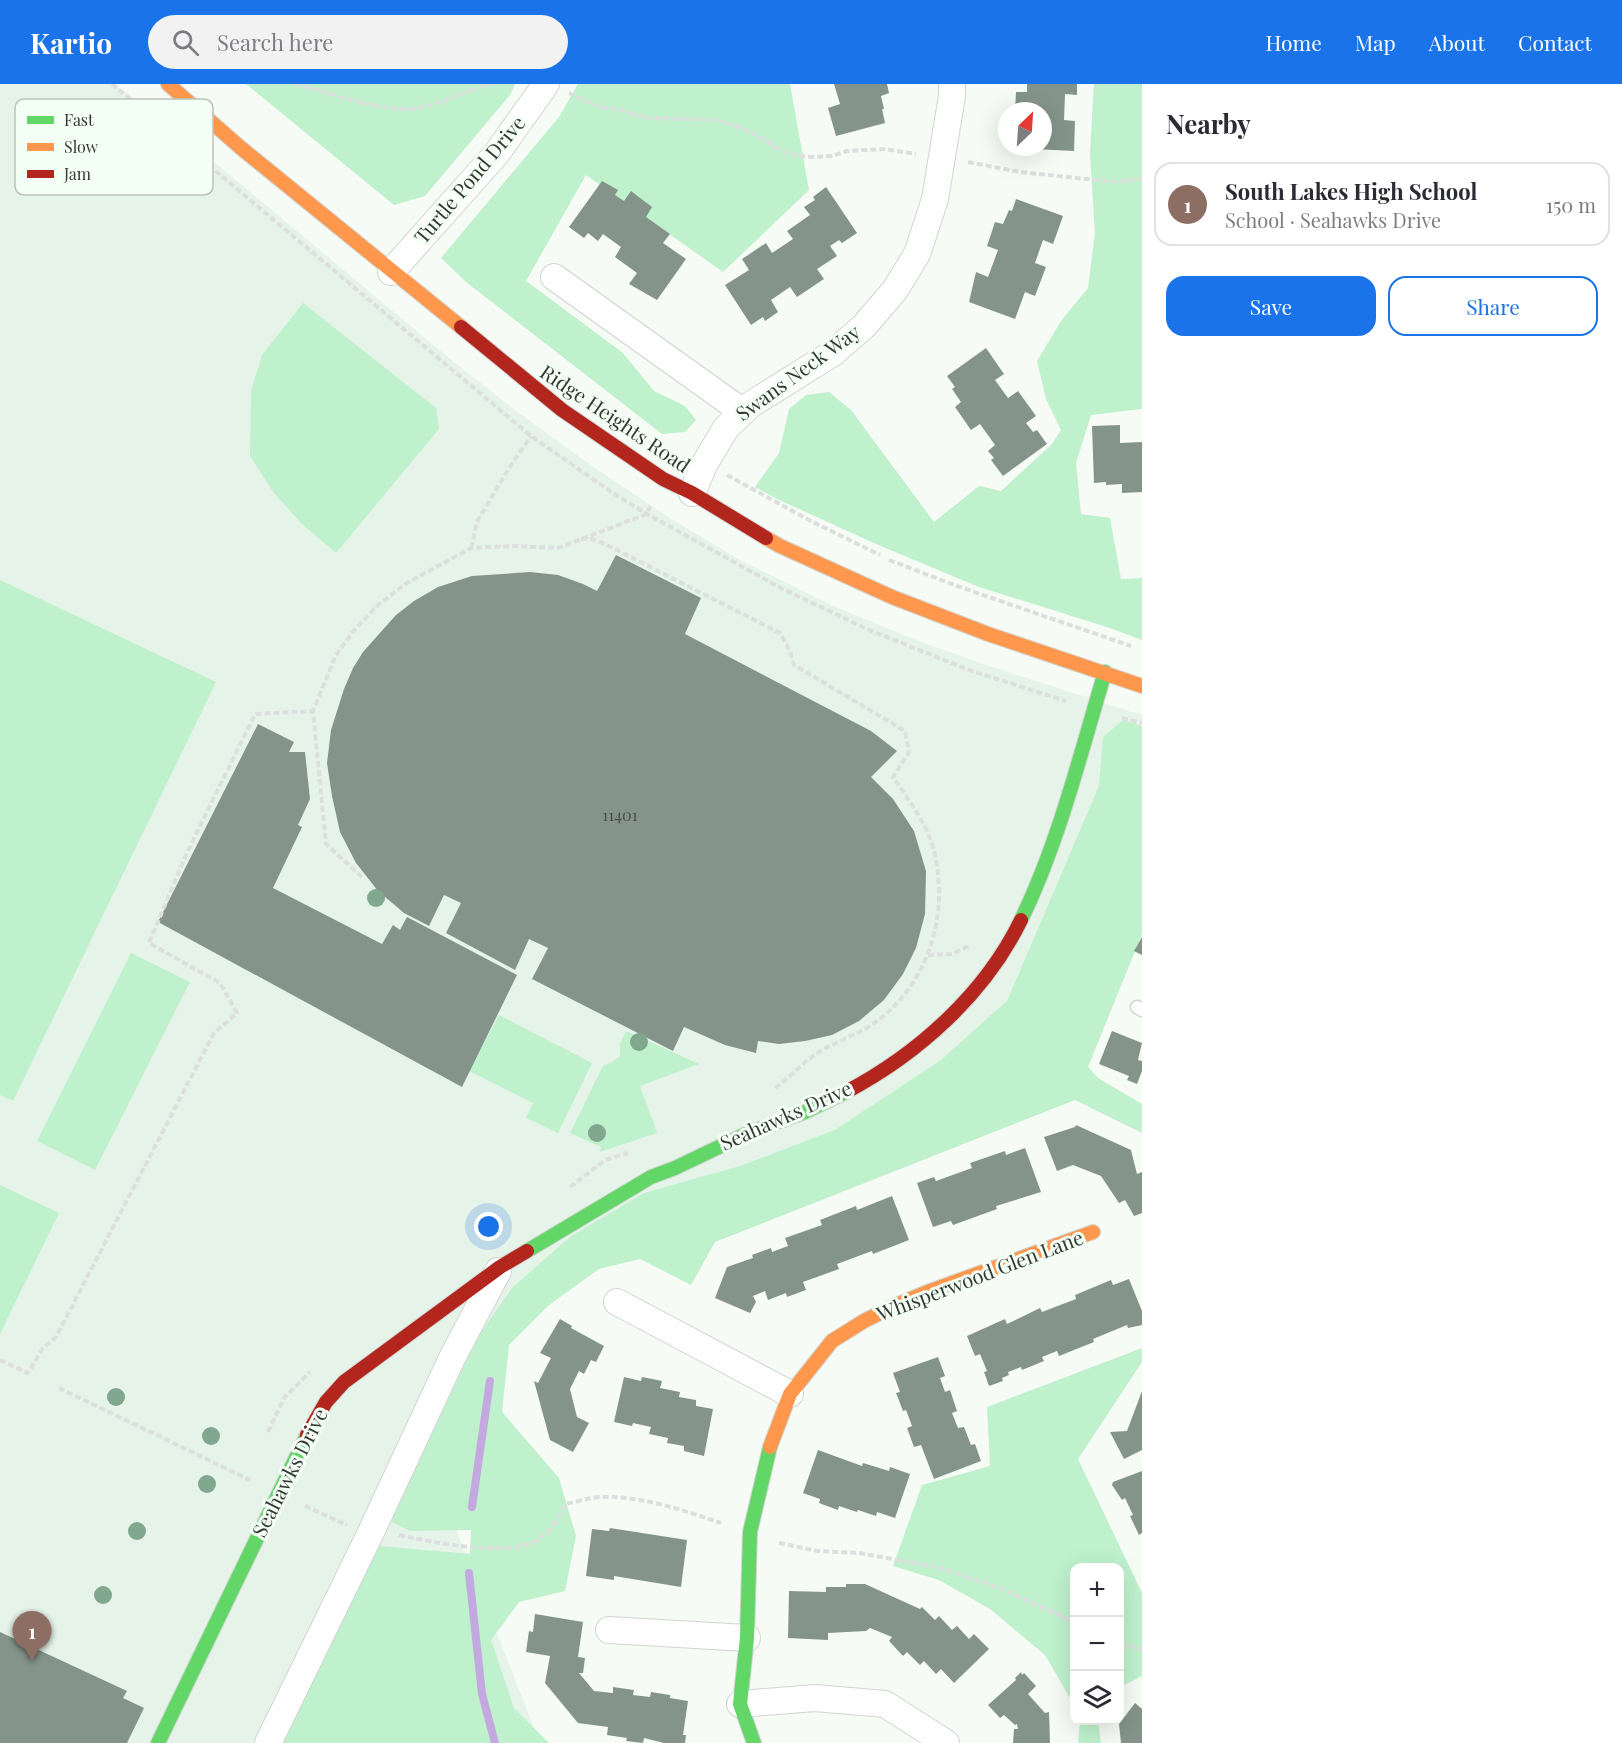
<!DOCTYPE html>
<html lang="en">
<head>
<meta charset="utf-8">
<style>
  :root { --surface:#fff; --page:#f2f2f3; --text:#2b2b33; --muted:#7c7c81; --line:#e1e1e2; --accent:#1a73e8 }
  body { margin:0; font-family:"Playfair Display",serif; background:var(--page); color:var(--text) }
  .controls { position:absolute; right:18px; bottom:18px; display:grid; overflow:hidden; border-radius:12px; box-shadow:0 6px 24px #0002 }
  .controls button { width:54px; height:54px; display:grid; place-items:center; padding:0; border:0; border-bottom:2px solid var(--line); background:var(--surface); color:var(--text); font:30px sans-serif }
  .compass { position:absolute; left:998px; top:18px; width:54px; height:54px; border-radius:50%; background:var(--surface); box-shadow:0 6px 24px #0002; rotate:25deg }
  .you { position:absolute; left:489px; top:1143px; width:21px; height:21px; margin:-15px; border:4px solid #fff; border-radius:50%; background:#1a73e8; box-shadow:0 0 0 9px #1a73e833 }
  .badge { display:grid; place-items:center; width:39px; height:39px; border-radius:50%; background:var(--accent); color:#fff; font-size:20px; font-weight:700 }
  .pin { position:absolute; translate:-50% -50px; filter:drop-shadow(0 2px 3px #0008) }
  .pin::after { content:''; position:absolute; top:32px; width:21px; height:18px; background:inherit; clip-path:polygon(0 0,100% 0,50% 100%) }
  .list { margin:0; padding:0; list-style:none }
  h2 { display:flex; justify-content:space-between; align-items:center; height:78px; margin:0; padding:0 24px; font-size:26px }
  h2 small { font-size:20px; font-weight:400; color:var(--muted) }
  .list li { display:grid; grid-template-columns:39px 1fr auto; gap:18px; align-items:center; box-sizing:border-box; height:84px; margin:0 12px 12px; padding:0 12px; border:2px solid var(--line); border-radius:18px }
  .list b { display:block; font-size:22px; white-space:nowrap }
  .list p { margin:0; font-size:20px; white-space:nowrap; color:var(--muted) }
  .list em { font-size:20px; font-style:normal; color:var(--muted) }
  .actions { display:flex; gap:12px; padding:18px 24px }
  .actions a { flex:1; padding:14px 0; border:2px solid var(--accent); border-radius:18px; text-align:center; font-size:21px; color:var(--accent) }
  .actions .main { background:var(--accent); color:#fff }
  .icon { flex:none; width:33px; height:33px; fill:none; stroke:currentColor; stroke-width:2; stroke-linecap:round; stroke-linejoin:round }
  .map { position:relative; flex:none; width:1142px; height:1659px; overflow:hidden }
  header { display:flex; align-items:center; gap:36px; box-sizing:border-box; height:84px; padding:0 30px; background:var(--accent); color:#fff }
  header strong { font-size:28px }
  nav { display:flex; gap:33px; margin-inline-start:auto; font-size:21px }
  .search { width:420px; height:54px; background:var(--page); display:flex; align-items:center; gap:15px; box-sizing:border-box; padding:0 21px; border-radius:33px; color:var(--muted); font-size:22px }
  main { display:flex }
  aside { flex:1; background:var(--surface) }
  .map>svg:first-child { display:block }
  .built { fill:#e6f3e9 }
  .green { fill:#bff1cd }
  .lines { fill:none; stroke-linecap:round; stroke-linejoin:round }
  .stream { stroke:#c4a8e0; stroke-width:8 }
  .building { fill:#84948a }
  .lane-casing { stroke:#d1d5d1; stroke-width:15 }
  .street-casing { stroke:#d1d5d1; stroke-width:28 }
  .fast-casing { stroke:#d1d5d1; stroke-width:16 }
  .slow-casing { stroke:#d1d5d1; stroke-width:16 }
  .jam-casing { stroke:#d1d5d1; stroke-width:16 }
  .path { stroke:#dcdfdd; stroke-width:4; stroke-dasharray:6 3; stroke-linecap:butt }
  .lane { stroke:#fefefe; stroke-width:12 }
  .street { stroke:#fefefe; stroke-width:26 }
  .fast { stroke:#63d668; stroke-width:14 }
  .slow { stroke:#ff974d; stroke-width:14 }
  .jam { stroke:#b3261e; stroke-width:14 }
  .tree { fill:#82a78f }
  .labels { text-anchor:middle; stroke-width:6; stroke-linejoin:round; paint-order:stroke }
  .number-label { font-size:16px; fill:#484f4a }
  .street-label { font-size:20px; fill:#343835; stroke:#f3fef5 }
  .key { fill:#f3fef5; stroke:#bac3bb; stroke-width:1.5 }
  .key-label { font-size:16px; fill:#343835 }
</style>
</head>
<body>
<header>
<strong>Kartio</strong>
<div class="search"><svg class="icon" aria-label="search" viewBox="0 0 24 24"><circle cx="10" cy="10" r="6"/><path d="M15 15l6 6"/></svg>Search here</div>
<nav><a>Home</a><a>Map</a><a>About</a><a>Contact</a></nav>
</header>
<main>
<div class="map">
<svg width="1142" height="1659" viewBox="0 0 1142 1659">
  <rect width="100%" height="100%" fill="#f6fbf6"/>
  <!-- built -->
  <path class="built" d="M0 0H115L177 47 449 274 519 329 592 382 673 436 740 476 838 524 916 556 986 581 1142 631V820L1077 997 535 1203 441 1407 540 1659H0Z"/>
  <!-- green -->
  <g class="green">
    <path d="M246 0H515L510 11 425 112 394 121Z"/>
    <path d="M578 0H790L809 106 723 188 586 91 526 197 623 269 654 307 685 322 696 336 685 348 662 350 466 198 441 174 559 33Z"/>
    <path d="M1094 0H1142V325L1091 331 1076 379 1081 430 1110 434 1121 495 1142 494V556L1110 544 979 503 876 460 777 415 755 403 779 369 789 325 806 311 829 308 851 326 934 438 979 402 1001 407 1052 360 1061 346 1046 315 1037 277 1061 237 1088 204 1095 149 1090 70Z"/>
    <path d="M303 219 436 324 439 345 336 469 302 440 274 409 250 372 251 307 262 271Z"/>
    <path d="M0 496 216 598 13 1017 0 1011Z"/>
    <path d="M1123 636 1142 642V850L1088 983 1098 994 1142 1020V1049L1075 1016 715 1158 691 1201 640 1175 599 1185 549 1221 509 1261 502 1328 559 1394 576 1452 565 1507 519 1518 491 1556 514 1624 549 1659H283L379 1462 470 1470 471 1446 410 1447 390 1437 479 1251 512 1204 571 1152 644 1109 740 1082 835 1046 941 976 1007 917 1099 702 1103 653Z"/>
    <path d="M131 869 190 898 95 1086 37 1057Z"/>
    <path d="M499 931 592 979 558 1049 526 1034 533 1019 469 987Z"/>
    <path d="M626 947 699 980 640 1002 657 1049 600 1068 601 1063 570 1049 603 982 612 978 620 972V959Z"/>
    <path d="M0 1101 59 1129 0 1250Z"/>
    <path d="M1142 1264V1278L1078 1375 1142 1509V1592L1120 1603V1484H1074V1621L1045 1571 990 1525 939 1496 893 1482 922 1401 990 1382 987 1323Z"/>
    <path d="M1080 1637H1098L1101 1659H1078Z"/>
  </g>
  <g class="lines">
    <!-- stream -->
    <g class="stream">
      <path d="M472 1423 490 1297"/>
      <path d="M469 1489 482 1610 495 1659"/>
    </g>
  </g>
  <!-- building -->
  <g class="building">
    <path d="M834 0H887L889 9 881 12 884 25H882L885 39 836 52 828 24 840 20Z"/>
    <path d="M1027 0H1077V11L1065 10 1064 36 1075 37 1074 67 1034 65V63H1043V27H1015L1016 8H1027Z"/>
    <path d="M602 97 618 106 615 111 624 117 631 107 652 123 646 133 670 150 663 159 686 175 657 216 629 200 637 189 615 173 621 163 603 150 598 157 588 149 584 154 569 143Z"/>
    <path d="M826 103 857 149 842 159 839 156 830 162 837 172 817 185 824 195 797 213 790 203 771 216 778 228 765 237 763 233 751 241 725 201 749 186 742 175 766 159 772 169 793 155 787 147 810 131 804 123 815 116 813 113Z"/>
    <path d="M1016 115 1063 132 1053 160 1043 156 1035 179 1046 183 1035 212 1025 208 1015 235 969 218 976 188 988 193 998 166 987 162 995 138 1003 140 1009 126 1012 127Z"/>
    <path d="M986 264 1004 290 995 296 1008 314 1018 307 1036 332 1026 339 1033 348 1037 346 1047 360 1003 392 991 376 994 374 988 367 995 361 980 340 971 346 955 323 961 318 952 305 955 303 947 292Z"/>
    <path d="M1120 341V359L1142 358V408L1122 409V400L1106 401V398L1094 399 1092 342Z"/>
    <path d="M616 471 701 514 685 550 871 647 897 667 871 693 893 715 914 747 926 787 925 830 916 864 903 890 884 916 859 937 832 951 805 957 779 960 758 957 756 969 725 961 684 943 673 967 532 895 548 864 529 855 515 886 446 849 461 819 444 811 429 842 404 829 378 807 356 779 340 748 332 712 327 679 331 646 344 605 353 584 363 568 396 531 414 517 438 503 472 492 530 488 558 491 583 500 597 507Z"/>
    <path d="M258 640 294 658 289 668H305L310 715 298 741 302 743 273 804 382 860 393 841 400 846 407 833 517 891 462 1003 158 838Z"/>
    <path d="M1142 853V871L1134 867Z"/>
    <path d="M1112 947 1142 959 1138 976 1142 977V987L1137 1000 1127 996 1129 992 1099 980Z"/>
    <path d="M1076 1041 1131 1066 1137 1090 1142 1088V1129L1134 1132 1125 1116 1119 1119 1101 1092 1073 1081 1057 1087 1044 1053 1075 1043Z"/>
    <path d="M1025 1064 1041 1108 996 1122 997 1125 953 1141 951 1137 933 1143 917 1099 934 1093 936 1097 972 1084 970 1079 1005 1067 1006 1071Z"/>
    <path d="M892 1112 909 1156 873 1170 872 1167 837 1180 839 1185 803 1198 806 1206 787 1213 786 1209 768 1216 765 1207 753 1212 756 1218 750 1229 715 1214 727 1183 753 1174 752 1171 771 1164 772 1168 788 1162 785 1154 822 1141 820 1136 856 1122 857 1126Z"/>
    <path d="M1129 1195 1142 1227V1241L1128 1244 1127 1241 1093 1255 1094 1258 1059 1272 1057 1267 1042 1273 1044 1277 1022 1286 1021 1283 1008 1288 1009 1291 1002 1294 1003 1297 989 1302 984 1288 987 1287 980 1270 975 1272 967 1252 1005 1235 1007 1240 1040 1224 1042 1228 1076 1215 1075 1211 1111 1196 1113 1201Z"/>
    <path d="M560 1235 572 1242 571 1244 604 1262 596 1278 591 1276 584 1290 579 1287 570 1305 577 1333 589 1339 573 1368 550 1356 534 1297 538 1299 551 1274 540 1269Z"/>
    <path d="M938 1273 945 1292 940 1294 945 1308 950 1306 957 1327 952 1329 958 1344 964 1343 971 1361 975 1360 981 1377 934 1395 921 1361 914 1363 907 1344 912 1342 906 1326 903 1327 896 1309 900 1308 893 1289Z"/>
    <path d="M624 1293 641 1297 642 1293 662 1297 660 1304 680 1308 679 1313 696 1316V1322L713 1325 704 1372 684 1367V1362L667 1359 668 1354 649 1350 651 1343 633 1339 632 1342 614 1338Z"/>
    <path d="M1142 1307V1366L1124 1375 1110 1348 1127 1347Z"/>
    <path d="M818 1366 862 1382 863 1379 889 1387 890 1383 910 1390 895 1434 877 1428 876 1432 858 1426 857 1428 839 1422 838 1426 819 1419 820 1415 803 1409Z"/>
    <path d="M1142 1387V1449L1139 1451 1130 1432 1133 1431 1125 1414 1122 1416 1112 1401 1113 1398Z"/>
    <path d="M610 1444 687 1456 681 1503 614 1492V1496L586 1492 592 1445 609 1447Z"/>
    <path d="M846 1500H865L920 1525 922 1523 935 1536 939 1532 952 1546 957 1542 969 1555 974 1550 989 1565 954 1599 941 1585 936 1590 924 1577 920 1581 907 1568 903 1572 889 1557 892 1553 870 1544 866 1547 828 1549V1556L788 1554 789 1507 826 1508V1503H846Z"/>
    <path d="M535 1530 583 1538 578 1573 585 1574 583 1589H579L594 1607 613 1609V1603L634 1606 633 1611 650 1613 651 1608 670 1611V1614L688 1617 683 1651H686L685 1659H664L644 1654 643 1659 626 1657 627 1654 607 1651 608 1643 578 1639 545 1599 550 1572 526 1568 529 1547 533 1548Z"/>
    <path d="M0 1548 127 1607 123 1614 144 1624 127 1659H0Z"/>
    <path d="M1021 1588 1022 1591 1024 1589 1036 1602 1028 1610 1045 1629 1049 1628 1050 1659H1013L1014 1645H1018L1017 1640 1015 1641 1004 1631 1000 1634 988 1621 1016 1596 1015 1594Z"/>
    <path d="M1135 1619 1142 1625V1659H1121L1119 1640Z"/>
  </g>
  <g class="lines">
    <!-- lane casing -->
    <g class="lane-casing">
      <path id="lane" d="M1137 923 1142 926"/>
    </g>
    <!-- street casing -->
    <g class="street-casing">
      <g id="street">
        <path d="M391 188 497 69 546 0"/>
        <path d="M554 193 743 328"/>
        <path d="M692 409 705 379 726 344 750 321 833 269 864 242 895 206 917 170 935 115 952 12V0"/>
        <path d="M617 1218 790 1310"/>
        <path d="M609 1546 747 1554"/>
        <path d="M740 1620 815 1614 885 1620 946 1659"/>
        <path d="M268 1659 372 1446 452 1274 498 1187"/>
      </g>
    </g>
    <!-- fast casing -->
    <g class="fast-casing">
      <g id="fast">
        <path d="M1021 836C1059 758 1080 671 1105 588"/>
        <path d="M527 1167 651 1093 675 1084 746 1050 805 1028 846 1008"/>
        <path d="M158 1659 307 1351"/>
        <path d="M754 1659 740 1620 747 1554 750 1448 770 1363"/>
      </g>
    </g>
    <!-- slow casing -->
    <g class="slow-casing">
      <g id="slow">
        <path d="M168 0 241 64 461 243"/>
        <path d="M766 454 780 462 892 513 988 550 1142 602"/>
        <path d="M770 1363 790 1310 832 1257 864 1237 894 1222 930 1207 1093 1148"/>
      </g>
    </g>
    <!-- jam casing -->
    <g class="jam-casing">
      <g id="jam">
        <path d="M461 243 562 326 663 395 692 409 766 454"/>
        <path d="M846 1008C918 970 985 910 1021 836"/>
        <path d="M307 1351 326 1318 344 1298 500 1183 527 1167"/>
      </g>
    </g>
    <!-- path -->
    <g class="path">
      <path d="M112 0 531 352 613 409 647 430 779 503 867 545 969 586 1066 617"/>
      <path d="M295 0C327 8 387 30 417 24 442 20 466 6 492 0"/>
      <path d="M569 9 602 24 616 25 648 34 717 36 749 47 788 70 812 73 832 72 847 67 885 65 916 70"/>
      <path d="M968 78 1020 88 1115 98 1135 96 1142 94"/>
      <path d="M727 391 809 436 880 471"/>
      <path d="M581 455H591L603 459 780 549 790 567 794 581 905 647 909 668 893 693C907 714 924 735 932 760 951 824 931 897 877 937 861 949 841 956 824 965 805 975 791 993 774 1005"/>
      <path d="M471 464 477 438 509 384 531 352"/>
      <path d="M889 476 957 502 1131 562"/>
      <path d="M1122 634 1142 639"/>
      <path d="M362 793 326 760 313 627 336 571 356 544 378 521 407 499 471 464 514 462 558 464 647 430 650 422"/>
      <path d="M928 871 952 870 971 861"/>
      <path d="M570 1103 605 1076 628 1069"/>
      <path d="M0 1276 28 1289 43 1264 56 1253 214 949 237 929 220 899 149 859 185 773 255 630 313 627"/>
      <path d="M59 1304 250 1396"/>
      <path d="M268 1348 284 1314 310 1288"/>
      <path d="M305 1422 347 1441"/>
      <path d="M399 1451C432 1458 507 1474 537 1456 550 1448 560 1434 565 1420 577 1418 590 1413 602 1413 643 1412 682 1426 721 1439"/>
      <path d="M779 1459 818 1467 859 1469 937 1483 1000 1504 1074 1538"/>
      <path d="M1120 1559 1142 1566"/>
    </g>
    <!-- lane -->
    <use href="#lane" class="lane"/>
    <!-- street -->
    <use href="#street" class="street"/>
    <!-- fast -->
    <use href="#fast" class="fast"/>
    <!-- slow -->
    <use href="#slow" class="slow"/>
    <!-- jam -->
    <use href="#jam" class="jam"/>
  </g>
  <!-- trees -->
  <g class="tree">
    <circle cx="376" cy="814" r="9"/>
    <circle cx="639" cy="958" r="9"/>
    <circle cx="597" cy="1049" r="9"/>
    <circle cx="116" cy="1313" r="9"/>
    <circle cx="211" cy="1352" r="9"/>
    <circle cx="207" cy="1400" r="9"/>
    <circle cx="137" cy="1447" r="9"/>
    <circle cx="103" cy="1511" r="9"/>
  </g>
  <g class="labels">
    <!-- number labels -->
    <g class="number-label">
      <text x="620" y="737">11401</text>
    </g>
    <!-- street labels -->
    <g class="street-label">
      <text transform="translate(470 96) rotate(-50)" y="7">Turtle Pond Drive</text>
      <text transform="translate(798 289) rotate(-36)" y="7">Swans Neck Way</text>
      <text transform="translate(615 335) rotate(34)" y="7">Ridge Heights Road</text>
      <text transform="translate(786 1032) rotate(-24)" y="7">Seahawks Drive</text>
      <text transform="translate(980 1192) rotate(-21)" y="7">Whisperwood Glen Lane</text>
      <text transform="translate(290 1389) rotate(-63)" y="7">Seahawks Drive</text>
    </g>
  </g>
  <!-- legend -->
  <rect x="15" y="15" width="198" height="96" rx="9" class="key"/>
  <rect x="27" y="32" width="27" height="8" fill="#63d668"/>
  <rect x="27" y="59" width="27" height="8" fill="#ff974d"/>
  <rect x="27" y="86" width="27" height="8" fill="#b3261e"/>
  <g class="key-label">
    <text x="64" y="42">Fast</text>
    <text x="64" y="69">Slow</text>
    <text x="64" y="96">Jam</text>
  </g>
</svg>
<div class="controls">
<button>+</button>
<button>−</button>
<button><svg class="icon" aria-label="layers" viewBox="0 0 24 24"><path d="M12 4l9 5-9 5-9-5zM3 14l9 5 9-5"/></svg></button>
</div>
<svg class="compass" viewBox="-18 -18 36 36"><path d="M0-13l5 13h-10z" fill="#e53935"/><path d="M0 13l5-13h-10z" fill="#7c7c81"/></svg>
<div class="you"></div>
<div class="pin badge" style="left:32px;top:1577px;background:#8d6e63">1</div>
</div>
<aside>
<h2>Nearby<small></small></h2>
<ul class="list">
<li><span class="badge" style="background:#8d6e63">1</span><div><b>South Lakes High School</b><p>School · Seahawks Drive</p></div><em>150 m</em></li>
</ul>
<div class="actions"><a class="main">Save</a><a>Share</a></div>
</aside>
</main>
</body>
</html>
